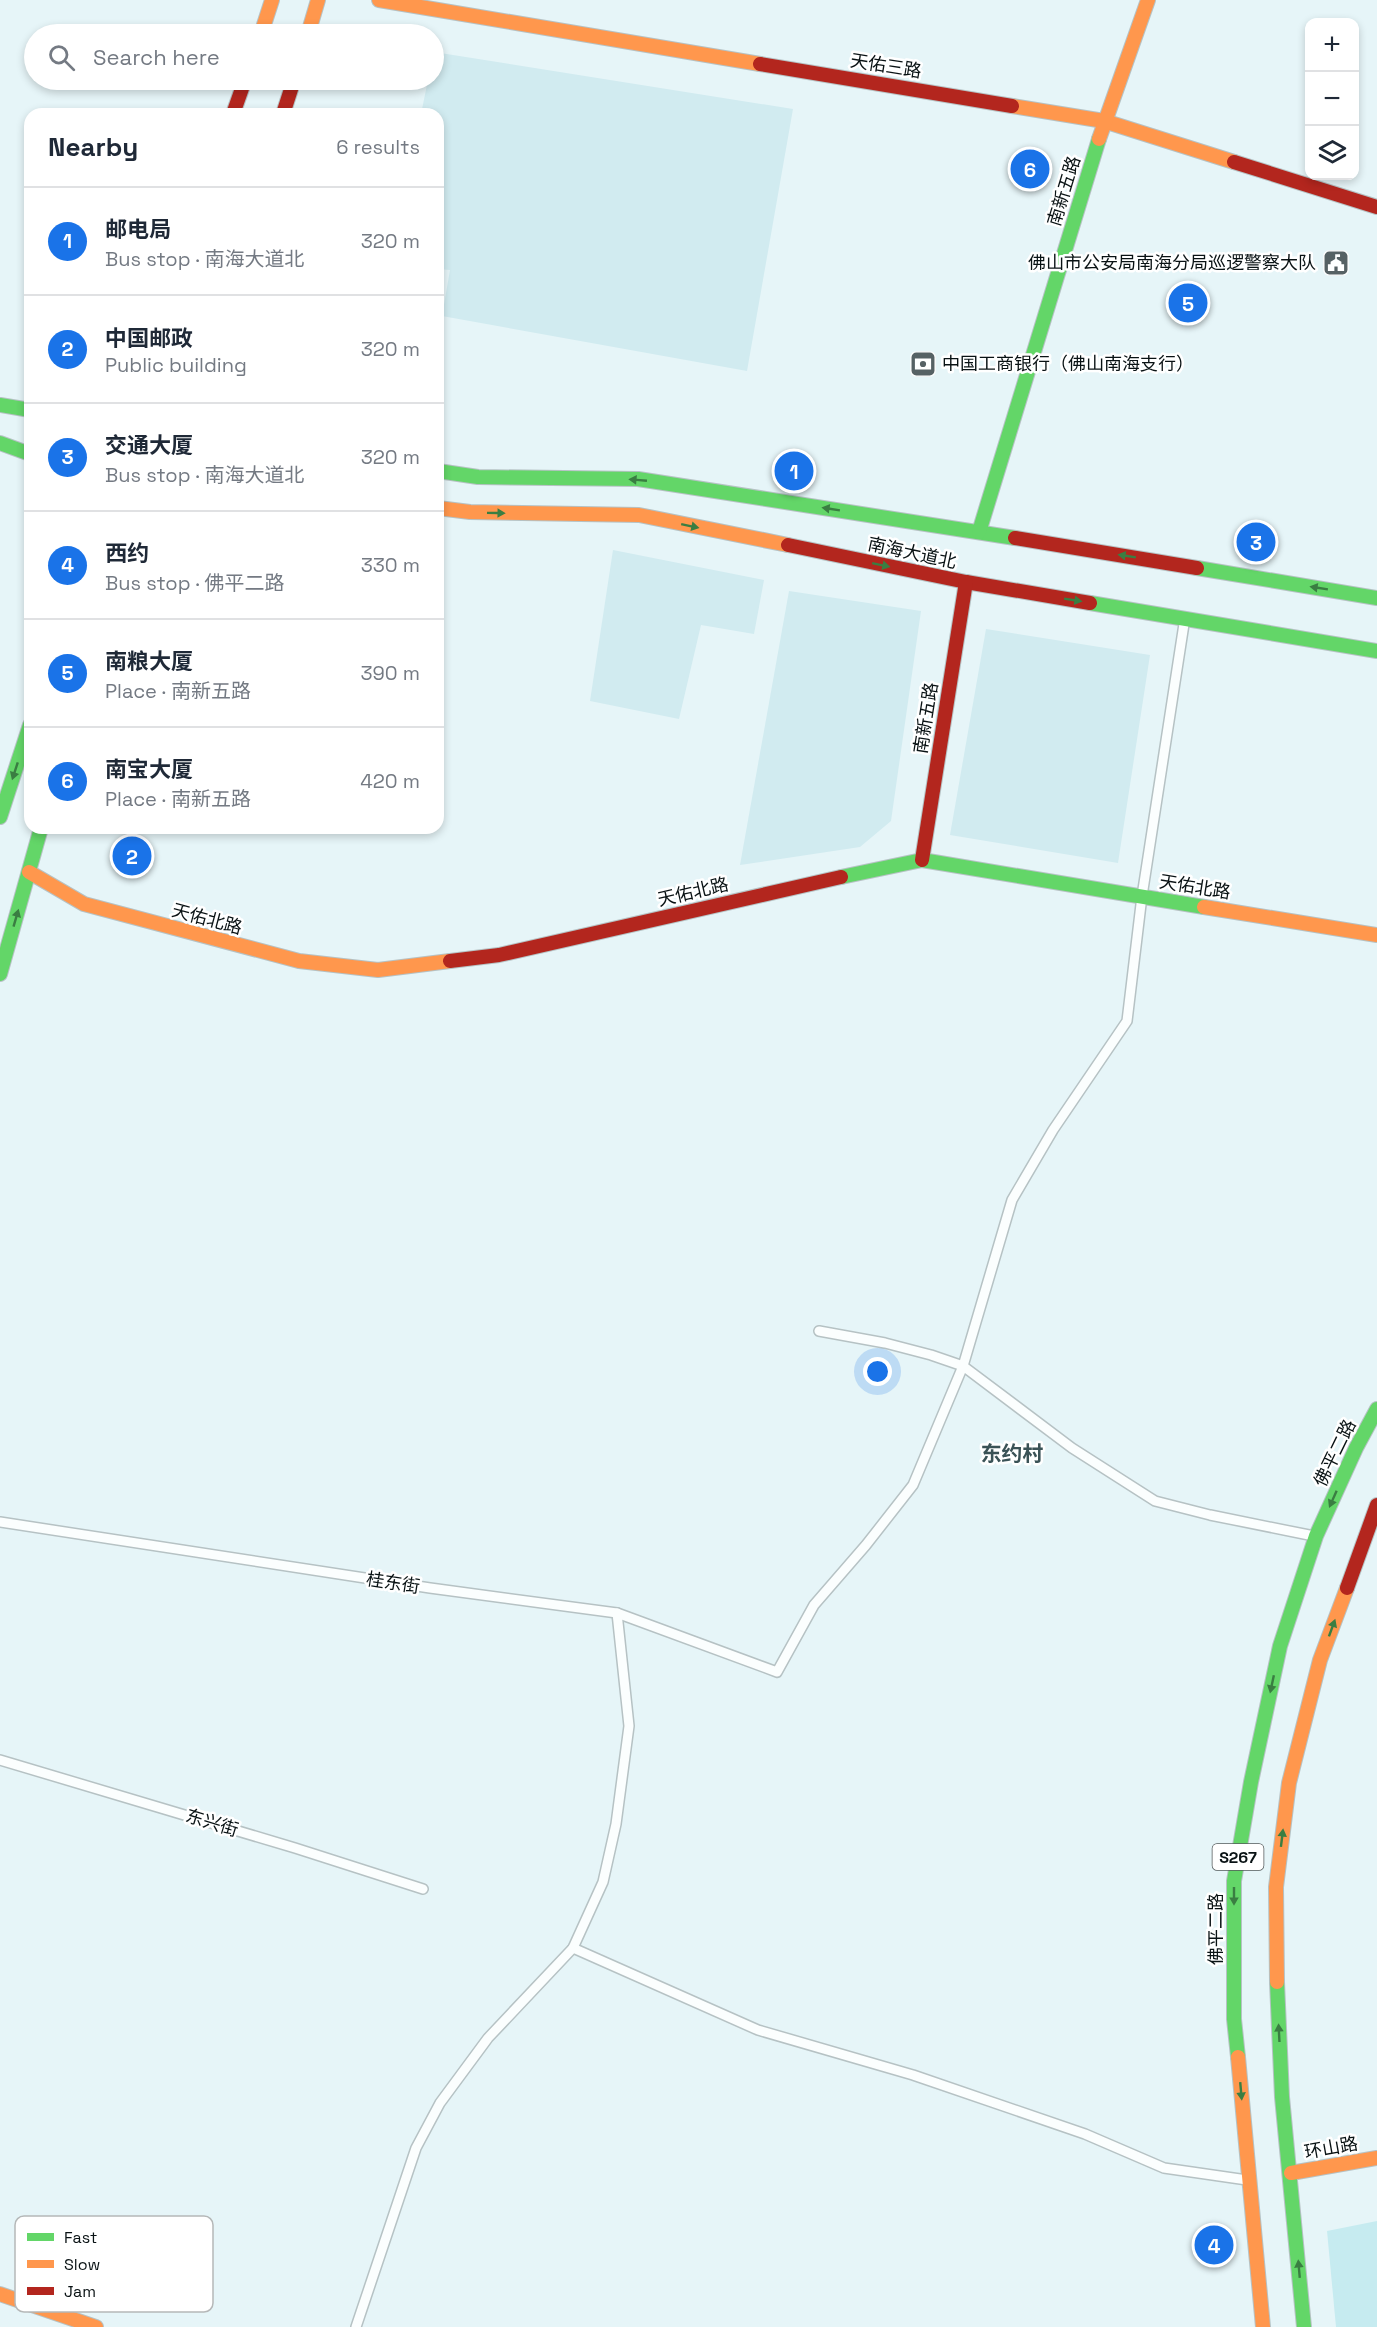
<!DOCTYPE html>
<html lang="en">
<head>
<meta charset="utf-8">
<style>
  :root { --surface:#fff; --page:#f6f6f7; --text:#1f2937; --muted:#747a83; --line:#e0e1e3; --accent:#1a73e8 }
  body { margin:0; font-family:"Space Grotesk","Noto Sans SC",sans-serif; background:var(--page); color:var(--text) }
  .controls { position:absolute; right:18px; top:18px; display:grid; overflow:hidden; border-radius:12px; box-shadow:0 3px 9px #0003 }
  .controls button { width:54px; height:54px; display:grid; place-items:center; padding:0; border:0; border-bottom:2px solid var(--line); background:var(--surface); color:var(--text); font:30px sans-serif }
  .you { position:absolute; left:878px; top:1372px; width:21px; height:21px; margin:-15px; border:4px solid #fff; border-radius:50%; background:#1a73e8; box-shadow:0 0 0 9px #1a73e833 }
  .badge { display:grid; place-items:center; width:39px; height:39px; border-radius:50%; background:var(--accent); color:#fff; font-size:20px; font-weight:700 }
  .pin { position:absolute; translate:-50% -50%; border:3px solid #fff; box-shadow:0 2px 6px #0006 }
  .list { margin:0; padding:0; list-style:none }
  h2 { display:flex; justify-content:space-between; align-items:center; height:78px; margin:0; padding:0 24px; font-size:26px }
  h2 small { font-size:20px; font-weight:400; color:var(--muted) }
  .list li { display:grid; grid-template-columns:39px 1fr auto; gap:18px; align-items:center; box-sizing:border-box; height:108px; padding:0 24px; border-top:2px solid var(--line) }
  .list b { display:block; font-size:22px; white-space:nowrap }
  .list p { margin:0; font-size:20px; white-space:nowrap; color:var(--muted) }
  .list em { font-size:20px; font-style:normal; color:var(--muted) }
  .icon { flex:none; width:33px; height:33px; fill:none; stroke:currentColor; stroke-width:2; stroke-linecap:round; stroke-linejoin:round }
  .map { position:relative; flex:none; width:1377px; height:2327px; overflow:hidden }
  .search { position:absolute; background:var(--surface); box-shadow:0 3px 9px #0003; left:24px; top:24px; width:420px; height:66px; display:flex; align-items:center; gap:15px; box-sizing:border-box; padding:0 21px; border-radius:33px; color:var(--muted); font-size:22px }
  .panel { position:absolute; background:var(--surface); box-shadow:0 3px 9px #0003; left:24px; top:108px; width:420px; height:726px; border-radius:18px }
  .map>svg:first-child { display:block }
  .built { fill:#d1ebf0 }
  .green { fill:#c6ebf0 }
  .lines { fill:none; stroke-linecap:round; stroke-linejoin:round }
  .lane-casing { stroke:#b6c2c4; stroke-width:12 }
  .fast-casing { stroke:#b6c2c4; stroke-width:16 }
  .slow-casing { stroke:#b6c2c4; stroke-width:16 }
  .jam-casing { stroke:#b6c2c4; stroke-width:16 }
  .lane { stroke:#fbfefe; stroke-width:9 }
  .fast { stroke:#63d668; stroke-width:14 }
  .slow { stroke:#ff974d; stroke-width:14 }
  .jam { stroke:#b3261e; stroke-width:14 }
  .oneway { fill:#3a7e42 }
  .labels { text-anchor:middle; stroke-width:5; stroke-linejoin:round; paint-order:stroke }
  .shield { fill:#fff; stroke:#53595a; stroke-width:1.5 }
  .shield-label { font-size:16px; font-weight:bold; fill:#091214 }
  .street-label { font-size:18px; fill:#091214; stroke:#fff }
  .poi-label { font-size:18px; fill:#091214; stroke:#fff; text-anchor:end }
  .quarter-label { font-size:21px; font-weight:bold; fill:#3a5256; stroke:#fff }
  .key { fill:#fff; stroke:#b5b8b8; stroke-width:1.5 }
  .key-label { font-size:16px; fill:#091214 }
</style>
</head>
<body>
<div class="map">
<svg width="1377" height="2327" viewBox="0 0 1377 2327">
  <rect width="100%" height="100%" fill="#e6f5f8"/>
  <!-- built -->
  <g class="built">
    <path d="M434 52 793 109 747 371 442 316 450 270 438 269V114H421L428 80H434Z"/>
    <path d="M613 550 764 580 754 634 701 625 679 719 590 701Z"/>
    <path d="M789 591 921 611 891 821 860 847 740 865Z"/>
    <path d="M986 629 1150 655 1118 863 950 835Z"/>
  </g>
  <!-- green -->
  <path class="green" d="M1377 2221V2327H1336L1327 2231Z"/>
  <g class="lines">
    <!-- lane casing -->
    <g class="lane-casing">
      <g id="lane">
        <path d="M819 1331 885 1343 931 1355 963 1366 1072 1448 1155 1501 1210 1515 1314 1536"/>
        <path d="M0 1522 430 1588 617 1613 777 1672 814 1605 866 1545 913 1485 963 1366 1012 1200 1053 1130 1127 1021 1142 896 1184 624"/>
        <path d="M0 1760 295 1848 423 1889"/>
        <path d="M573 1948 758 2030 913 2075 1085 2134 1164 2168 1247 2180"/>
        <path d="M356 2327 416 2148 440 2103 488 2038 573 1948 603 1882 616 1824 629 1726 617 1613"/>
      </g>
    </g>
    <!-- fast casing -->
    <g class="fast-casing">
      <g id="fast">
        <path d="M0 405 30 410"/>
        <path d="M0 443 30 454"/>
        <path d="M438 471 478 477 638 479 1015 538"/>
        <path d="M979 532 1099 139"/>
        <path d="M1197 568 1377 598"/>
        <path d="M1090 603 1377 651"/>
        <path d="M0 817 30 725"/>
        <path d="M841 877 922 860 1204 907"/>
        <path d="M0 974 41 828"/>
        <path d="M1277 1982 1282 2097 1304 2327"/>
        <path d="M1238 2057 1234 2019V1881L1251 1782 1280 1646 1316 1536 1356 1448 1377 1409"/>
      </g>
    </g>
    <!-- slow casing -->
    <g class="slow-casing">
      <g id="slow">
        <path d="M379 0 760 64"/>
        <path d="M261 34 272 0"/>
        <path d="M308 34 318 0"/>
        <path d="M1012 106 1104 121 1234 162"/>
        <path d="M1099 139 1148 0"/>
        <path d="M438 508 470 512 639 515 788 545"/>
        <path d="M29 872 84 904 299 961 378 970 450 961"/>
        <path d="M1204 907 1377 935"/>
        <path d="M1277 1982 1276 1887 1289 1783 1320 1660 1347 1588"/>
        <path d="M1238 2057 1263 2327"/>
        <path d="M1291 2173 1377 2158"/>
        <path d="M0 2294 96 2327"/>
      </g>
    </g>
    <!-- jam casing -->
    <g class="jam-casing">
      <g id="jam">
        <path d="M760 64 1012 106"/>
        <path d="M233 114 245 80"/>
        <path d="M283 114 294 80"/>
        <path d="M1234 162 1377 207"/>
        <path d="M1015 538 1197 568"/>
        <path d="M788 545 966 582 1090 603"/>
        <path d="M922 860 966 582"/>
        <path d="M450 961 499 955 841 877"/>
        <path d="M1347 1588 1377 1505"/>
      </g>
    </g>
    <!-- lane -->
    <use href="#lane" class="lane"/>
    <!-- fast -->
    <use href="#fast" class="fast"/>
    <!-- slow -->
    <use href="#slow" class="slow"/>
    <!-- jam -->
    <use href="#jam" class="jam"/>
  </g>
  <!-- one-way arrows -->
  <defs><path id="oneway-solid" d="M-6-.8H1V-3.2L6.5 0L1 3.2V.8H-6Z" transform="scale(1.5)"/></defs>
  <g class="oneway">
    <use href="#oneway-solid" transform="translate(638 480) rotate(-175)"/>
    <use href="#oneway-solid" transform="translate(831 509) rotate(-171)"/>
    <use href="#oneway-solid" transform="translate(496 513) rotate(1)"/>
    <use href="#oneway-solid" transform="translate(690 526) rotate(12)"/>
    <use href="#oneway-solid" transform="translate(1127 556) rotate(-171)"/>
    <use href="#oneway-solid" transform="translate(881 565) rotate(12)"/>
    <use href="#oneway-solid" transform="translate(1319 588) rotate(-171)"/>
    <use href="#oneway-solid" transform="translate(1073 600) rotate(9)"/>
    <use href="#oneway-solid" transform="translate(15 771) rotate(108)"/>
    <use href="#oneway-solid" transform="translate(16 918) rotate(-74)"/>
    <use href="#oneway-solid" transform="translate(1333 1499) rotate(114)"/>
    <use href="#oneway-solid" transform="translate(1332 1628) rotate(-70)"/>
    <use href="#oneway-solid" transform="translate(1272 1684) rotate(102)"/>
    <use href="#oneway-solid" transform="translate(1282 1838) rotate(-83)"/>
    <use href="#oneway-solid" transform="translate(1234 1896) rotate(90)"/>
    <use href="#oneway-solid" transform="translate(1279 2033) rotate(-93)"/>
    <use href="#oneway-solid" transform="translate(1241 2091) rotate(85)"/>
    <use href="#oneway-solid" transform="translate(1299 2269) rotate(-95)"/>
  </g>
  <!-- icons -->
  <defs>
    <g id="civic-square" transform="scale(1.35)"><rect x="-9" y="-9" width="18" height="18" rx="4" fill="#566164" stroke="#fff"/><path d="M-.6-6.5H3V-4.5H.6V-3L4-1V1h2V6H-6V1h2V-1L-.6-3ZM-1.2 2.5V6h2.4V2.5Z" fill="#fff"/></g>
    <g id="bank-square" transform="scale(1.35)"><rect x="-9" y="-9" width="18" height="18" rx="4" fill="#566164" stroke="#fff"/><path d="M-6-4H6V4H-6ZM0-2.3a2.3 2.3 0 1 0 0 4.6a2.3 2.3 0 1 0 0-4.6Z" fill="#fff"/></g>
  </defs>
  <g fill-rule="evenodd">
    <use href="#civic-square" x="1336" y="263"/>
    <use href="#bank-square" x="923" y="364"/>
  </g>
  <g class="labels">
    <!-- shield labels -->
    <rect class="shield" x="1212.5" y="1844" width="51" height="26" rx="4.5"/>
    <g class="shield-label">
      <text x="1238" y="1863">S267</text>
    </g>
    <!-- street labels -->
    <g class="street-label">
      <text transform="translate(886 66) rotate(9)" y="6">天佑三路</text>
      <text transform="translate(1064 191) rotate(-73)" y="6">南新五路</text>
      <text transform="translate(912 553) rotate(12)" y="6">南海大道北</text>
      <text transform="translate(926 718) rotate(-81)" y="6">南新五路</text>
      <text transform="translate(1195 887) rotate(9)" y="6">天佑北路</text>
      <text transform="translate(693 892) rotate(-13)" y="6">天佑北路</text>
      <text transform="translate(207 919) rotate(15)" y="6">天佑北路</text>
      <text transform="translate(1335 1453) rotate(-64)" y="6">佛平二路</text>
      <text transform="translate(393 1583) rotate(9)" y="6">桂东街</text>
      <text transform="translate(212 1823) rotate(17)" y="6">东兴街</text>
      <text transform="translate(1216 1929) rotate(-90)" y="6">佛平二路</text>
      <text transform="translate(1331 2148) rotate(-10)" y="6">环山路</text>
    </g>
    <!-- poi labels -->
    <g class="poi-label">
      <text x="1316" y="269">佛山市公安局南海分局巡逻警察大队</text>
      <text x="942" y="370" text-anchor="start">中国工商银行（佛山南海支行）</text>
    </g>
    <!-- quarter labels -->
    <g class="quarter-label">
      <text x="1012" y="1461">东约村</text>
    </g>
  </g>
  <!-- legend -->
  <rect x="15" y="2216" width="198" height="96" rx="9" class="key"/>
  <rect x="27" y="2233" width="27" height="8" fill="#63d668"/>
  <rect x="27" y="2260" width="27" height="8" fill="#ff974d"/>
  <rect x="27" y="2287" width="27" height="8" fill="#b3261e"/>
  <g class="key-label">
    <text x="64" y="2243">Fast</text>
    <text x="64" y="2270">Slow</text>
    <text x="64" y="2297">Jam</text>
  </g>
</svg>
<div class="controls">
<button>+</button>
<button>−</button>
<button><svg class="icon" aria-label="layers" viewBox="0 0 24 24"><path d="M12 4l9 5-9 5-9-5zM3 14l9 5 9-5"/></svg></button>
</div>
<div class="you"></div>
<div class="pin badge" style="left:794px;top:471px">1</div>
<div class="pin badge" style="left:132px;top:856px">2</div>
<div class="pin badge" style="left:1256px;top:542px">3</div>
<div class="pin badge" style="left:1214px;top:2245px">4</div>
<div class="pin badge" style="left:1188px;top:303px">5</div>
<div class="pin badge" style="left:1030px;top:169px">6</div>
<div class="search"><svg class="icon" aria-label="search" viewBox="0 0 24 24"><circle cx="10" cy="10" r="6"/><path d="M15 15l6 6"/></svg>Search here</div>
<section class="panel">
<h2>Nearby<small>6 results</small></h2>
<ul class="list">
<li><span class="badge">1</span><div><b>邮电局</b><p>Bus stop · 南海大道北</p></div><em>320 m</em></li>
<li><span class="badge">2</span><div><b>中国邮政</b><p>Public building</p></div><em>320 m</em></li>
<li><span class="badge">3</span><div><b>交通大厦</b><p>Bus stop · 南海大道北</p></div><em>320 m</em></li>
<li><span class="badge">4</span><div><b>西约</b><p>Bus stop · 佛平二路</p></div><em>330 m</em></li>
<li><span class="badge">5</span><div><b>南粮大厦</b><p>Place · 南新五路</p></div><em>390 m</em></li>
<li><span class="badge">6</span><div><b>南宝大厦</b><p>Place · 南新五路</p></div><em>420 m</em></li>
</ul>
</section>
</div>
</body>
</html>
